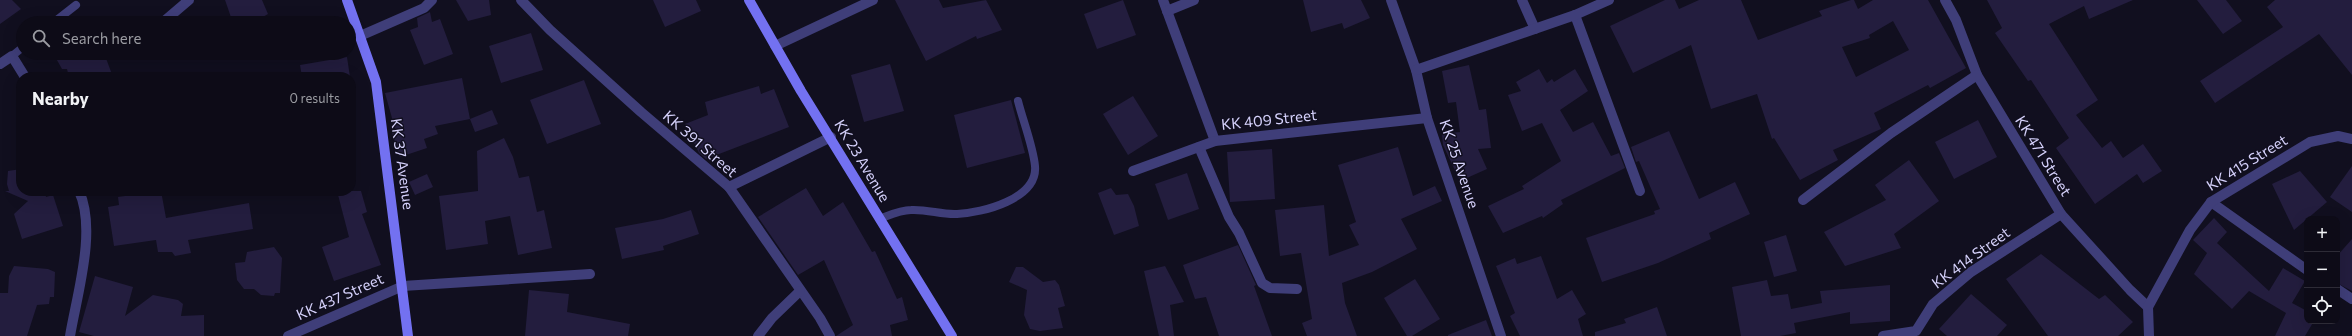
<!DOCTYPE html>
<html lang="en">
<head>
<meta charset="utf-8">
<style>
  :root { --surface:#0d0b17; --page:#161420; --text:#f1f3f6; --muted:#9a9ba1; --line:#2d2b36 }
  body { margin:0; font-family:Commissioner,sans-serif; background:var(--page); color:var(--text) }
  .controls { position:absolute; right:12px; bottom:12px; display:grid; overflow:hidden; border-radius:8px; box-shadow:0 4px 16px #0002 }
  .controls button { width:36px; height:36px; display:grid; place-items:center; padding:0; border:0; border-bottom:1px solid var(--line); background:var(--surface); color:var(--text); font:20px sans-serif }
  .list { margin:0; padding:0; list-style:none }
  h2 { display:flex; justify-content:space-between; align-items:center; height:52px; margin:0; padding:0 16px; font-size:17px }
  h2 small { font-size:13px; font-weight:400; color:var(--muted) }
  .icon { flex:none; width:22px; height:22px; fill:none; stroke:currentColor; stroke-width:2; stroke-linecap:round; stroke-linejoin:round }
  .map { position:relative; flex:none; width:2352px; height:336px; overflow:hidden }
  .search { position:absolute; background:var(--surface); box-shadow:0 4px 16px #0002; left:16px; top:16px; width:340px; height:44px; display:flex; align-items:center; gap:10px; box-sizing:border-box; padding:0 14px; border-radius:22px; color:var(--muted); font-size:15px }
  .panel { position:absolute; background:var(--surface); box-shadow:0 4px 16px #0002; left:16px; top:72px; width:340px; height:124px; border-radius:16px }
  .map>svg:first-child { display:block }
  .building { fill:#231d3e; fill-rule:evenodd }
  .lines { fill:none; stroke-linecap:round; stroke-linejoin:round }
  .service { stroke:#3f3e79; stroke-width:8 }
  .minor { stroke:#3f3e79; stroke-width:10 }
  .secondary { stroke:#7371f1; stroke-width:10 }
  .labels { text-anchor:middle; stroke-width:3; stroke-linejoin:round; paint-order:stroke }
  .street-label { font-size:15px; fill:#d5d1fb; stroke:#110f1f }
</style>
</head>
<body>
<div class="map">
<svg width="2352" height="336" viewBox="0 0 2352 336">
  <rect width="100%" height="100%" fill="#110f1f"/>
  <!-- building -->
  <g class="building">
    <path d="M0 0H12L21 9 0 24Z"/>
    <path d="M225 0H262L268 14 252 23H233Z"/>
    <path d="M456 0H489L491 15 468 21Z"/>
    <path d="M653 0H696L701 11 665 27Z"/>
    <path d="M895 0H939L943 8 986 0 1002 30 977 39 976 36 926 61Z"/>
    <path d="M1123 0 1136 35 1097 49 1084 14Z"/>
    <path d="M1303 0H1361L1370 18 1344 29 1342 23 1311 32Z"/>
    <path d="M1665 0H1675L1679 9 1699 0H1741L1758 40 1822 16 1819 11 1851 0H1854L1858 9 1873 0H1928L1966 68 1930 88 1928 85 1874 113 1881 129 1833 150 1838 160 1800 180 1774 138 1772 139 1757 94 1711 109 1691 45 1633 73 1610 26ZM1893 21 1909 50 1856 77 1842 47 1870 38 1869 35Z"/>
    <path d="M1987 0H2133L2089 19 2084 6 2049 24 2098 100 2076 115 2102 148 2111 141 2123 158 2143 144 2162 171 2143 183 2137 174 2095 204 2056 148 2069 138 2031 80 2028 81 1995 33 2002 28Z"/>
    <path d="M2197 0H2226L2242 21 2223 34Z"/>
    <path d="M2275 0H2352V75L2319 34 2215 103 2200 81 2283 27 2267 7Z"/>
    <path d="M430 12 432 22 440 19 453 54 424 65 410 30 418 27 417 18Z"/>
    <path d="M531 33 543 70 501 83 489 46Z"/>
    <path d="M53 53H104L113 77H69L67 69H62Z"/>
    <path d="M347 57 350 77H302L300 65Z"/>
    <path d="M890 64 904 111 864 122 851 75Z"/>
    <path d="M1469 65 1479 110 1486 109 1491 148 1478 149 1487 169 1460 181 1443 145 1442 134 1460 132 1456 102 1448 103 1442 71Z"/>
    <path d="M1539 69 1547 83 1552 79 1554 82 1575 69 1588 91 1560 110 1573 132 1593 122 1611 156 1619 153 1625 168 1561 200 1563 204 1543 218 1542 216 1503 233 1488 206 1524 189 1522 186 1561 161 1542 123 1522 131 1508 95 1521 91 1516 82Z"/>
    <path d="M462 78 470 119 435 126 438 134 424 139 427 148 400 157 391 130 395 129 385 93Z"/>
    <path d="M584 80 601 124 547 144 530 100Z"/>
    <path d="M759 86 761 94 774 89 789 127 706 159 699 153 685 124 708 115 705 102Z"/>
    <path d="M1133 96 1158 136 1128 155 1103 114Z"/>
    <path d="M1011 100 1025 153 967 168 954 115Z"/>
    <path d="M492 110 498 124 475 132 470 119Z"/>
    <path d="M1978 120 1997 157 1954 179 1935 142Z"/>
    <path d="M1669 131 1699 199 1735 182 1750 214 1709 233 1711 239 1658 263 1602 282 1586 238 1655 214 1654 211 1660 209 1639 161 1636 162 1631 147Z"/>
    <path d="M504 138 513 157 519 178 529 176 537 212 544 210 552 248 518 255 510 216 485 221 488 244 446 250 439 196 478 191 477 151Z"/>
    <path d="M1398 147 1413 196 1435 186 1442 201 1401 219 1417 249 1372 272 1342 283 1345 303 1357 336H1307L1302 323 1312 319 1301 253 1280 256 1275 210 1324 205 1329 256 1359 245 1349 225 1356 222 1338 165Z"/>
    <path d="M1272 149 1275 199 1230 202 1227 152Z"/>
    <path d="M1909 160 1939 201 1894 234 1901 248 1845 266 1824 232 1886 200 1875 185Z"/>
    <path d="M2352 166V212L2330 197Z"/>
    <path d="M21 169V191H45L46 197 53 195 63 226 22 239 14 214 28 201 5 191H9L7 184 8 171Z"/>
    <path d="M2300 171 2327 202 2294 230 2272 184Z"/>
    <path d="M1187 173 1199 209 1168 220 1155 184Z"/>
    <path d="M427 174 433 187 415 195 409 182Z"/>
    <path d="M806 188 823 216 843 202 872 252 875 251 897 299 902 297 908 320 890 325 892 336H836L853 325 824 260 798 275 758 217Z"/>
    <path d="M1111 188 1116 195 1128 194 1134 206 1139 226 1114 235 1098 193Z"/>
    <path d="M161 191 166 218 249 203 253 229 188 240 191 253 175 256 172 252H158L156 240 114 246 108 207 119 205 118 197Z"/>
    <path d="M337 191H361L367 212 362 214 381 265 334 281 322 247 349 237Z"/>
    <path d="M691 210 699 234 663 246 664 250 622 259 615 228 663 219Z"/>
    <path d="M2214 218 2227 232 2217 243 2269 291 2283 268 2305 281 2292 303 2307 311V321H2314L2305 336H2275L2286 313 2249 291 2232 309 2194 274 2207 253 2193 240Z"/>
    <path d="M1786 235 1797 271 1774 277 1764 242Z"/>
    <path d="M2352 239V291L2337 283V256Z"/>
    <path d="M1238 245 1256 285 1254 286 1272 336H1219L1206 297 1195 299 1183 265Z"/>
    <path d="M274 247 282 258 280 293H275L274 296 261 295 254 289H244L237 280 235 263 245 262 247 252Z"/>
    <path d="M2041 254 2099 299 2105 295 2133 322 2118 336H2048L2006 279Z"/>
    <path d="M1541 256 1557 299 1572 290 1586 314 1578 319 1583 336H1520L1510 316 1515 313 1496 266 1515 258 1517 264Z"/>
    <path d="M14 266 48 269 55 272 54 297H50L49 304 37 305 27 336H0V293H8L9 276Z"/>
    <path d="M1165 266 1184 302 1170 305 1174 336H1159L1144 271Z"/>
    <path d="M1016 267H1023L1043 282 1055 280 1059 285 1065 306 1058 308 1063 328 1040 331 1030 329 1024 315 1027 290 1009 282Z"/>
    <path d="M95 276 133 287 125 316 153 295 178 300 183 304 181 316 204 315V336H94L79 332Z"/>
    <path d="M1415 279 1440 319 1412 336H1407L1384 298Z"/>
    <path d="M1767 280 1771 296 1788 294 1791 309 1822 303 1820 291 1890 285V321L1850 324V312L1794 323 1796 333 1780 336H1741L1732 287Z"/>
    <path d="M529 290 569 294 567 312 630 324 628 336H525Z"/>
    <path d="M1971 294 2007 325 1997 336H1947L1939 329Z"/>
    <path d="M1657 307 1667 336H1595V332L1626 323 1624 319Z"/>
    <path d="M1486 320 1492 336H1448V335Z"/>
  </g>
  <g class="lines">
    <!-- service -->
    <g class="service">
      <path d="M53 23 76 5"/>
      <path d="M12 56 23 47"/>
      <path d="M879 219C890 215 900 210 911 210 927 209 942 215 957 214 982 213 1038 199 1035 166 1033 146 1023 121 1018 101"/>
    </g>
    <!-- minor -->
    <g class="minor">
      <path d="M521 0 550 30 641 112 729 187 820 318 830 336"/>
      <path d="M1163 0 1215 141 1427 118"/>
      <path d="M1391 0 1416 70 1427 118 1501 336"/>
      <path d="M1522 0 1535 29"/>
      <path d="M1945 0 1956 20 1977 75 2061 214 2130 290 2148 307"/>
      <path d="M1167 11 1194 0"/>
      <path d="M1575 15 1640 191"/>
      <path d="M162 23 189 0"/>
      <path d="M360 36 424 8 432 0"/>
      <path d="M775 46 873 0"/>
      <path d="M0 64 12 56 25 77"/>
      <path d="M1416 70 1575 15 1609 0"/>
      <path d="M1199 147 1229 217 1239 233 1262 283 1270 288 1297 289"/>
      <path d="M1133 171 1215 141"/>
      <path d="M729 187 831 137"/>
      <path d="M1803 200 1891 133 1977 75"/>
      <path d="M2211 202 2307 270"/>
      <path d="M2337 289 2352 299"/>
      <path d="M70 336C77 294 97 230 79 191"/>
      <path d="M288 336 403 286 590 274"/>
      <path d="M758 336 772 318 800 291"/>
      <path d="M1883 336 1916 331 1933 304 1971 272 2061 214"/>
      <path d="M2149 336 2148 307 2190 230 2211 202 2310 142 2338 136 2352 139"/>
    </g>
    <!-- secondary -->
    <g class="secondary">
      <path d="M347 0 376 82 408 336"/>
      <path d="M749 0 801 91 952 336"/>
    </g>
  </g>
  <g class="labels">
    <!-- street labels -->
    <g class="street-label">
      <text transform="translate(1269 120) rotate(-6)" y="5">KK 409 Street</text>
      <text transform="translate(700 144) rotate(41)" y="5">KK 391 Street</text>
      <text transform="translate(2043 156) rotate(58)" y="5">KK 471 Street</text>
      <text transform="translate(862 161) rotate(59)" y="5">KK 23 Avenue</text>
      <text transform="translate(2247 163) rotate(-32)" y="5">KK 415 Street</text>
      <text transform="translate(402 164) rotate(82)" y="5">KK 37 Avenue</text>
      <text transform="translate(1459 164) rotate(71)" y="5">KK 25 Avenue</text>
      <text transform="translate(1971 258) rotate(-36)" y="5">KK 414 Street</text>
      <text transform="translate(340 297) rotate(-24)" y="5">KK 437 Street</text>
    </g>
  </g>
</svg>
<div class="controls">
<button>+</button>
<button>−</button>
<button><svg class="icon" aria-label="locate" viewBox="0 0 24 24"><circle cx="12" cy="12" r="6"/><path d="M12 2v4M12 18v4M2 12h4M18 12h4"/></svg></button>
</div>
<div class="search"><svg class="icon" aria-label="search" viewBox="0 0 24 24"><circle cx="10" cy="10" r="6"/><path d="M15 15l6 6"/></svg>Search here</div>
<section class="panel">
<h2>Nearby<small>0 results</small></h2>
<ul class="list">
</ul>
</section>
</div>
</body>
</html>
